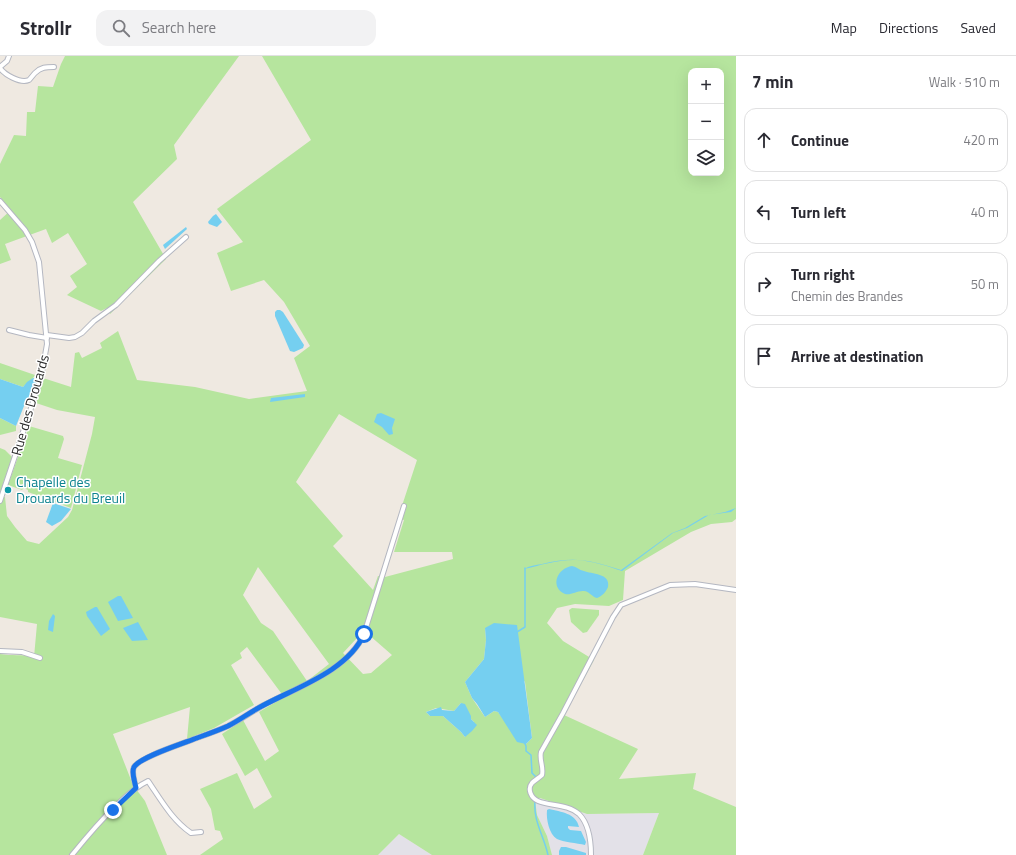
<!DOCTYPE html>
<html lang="en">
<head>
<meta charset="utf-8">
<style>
  :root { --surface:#fff; --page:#f2f2f3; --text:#2b2b33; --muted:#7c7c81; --line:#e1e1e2 }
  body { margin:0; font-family:"Titillium Web",sans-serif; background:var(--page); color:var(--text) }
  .controls { position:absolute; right:12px; top:12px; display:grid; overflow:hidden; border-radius:8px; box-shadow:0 4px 16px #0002 }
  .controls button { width:36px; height:36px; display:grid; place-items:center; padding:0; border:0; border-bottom:1px solid var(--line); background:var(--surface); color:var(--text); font:20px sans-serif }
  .stop { position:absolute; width:12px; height:12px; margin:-9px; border:3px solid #1a73e8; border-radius:50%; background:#fff }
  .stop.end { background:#1a73e8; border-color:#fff; box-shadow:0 1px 4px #0008 }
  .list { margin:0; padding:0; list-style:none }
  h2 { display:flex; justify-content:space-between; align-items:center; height:52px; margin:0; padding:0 16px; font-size:17px }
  h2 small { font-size:13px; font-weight:400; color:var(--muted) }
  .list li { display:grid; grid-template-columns:26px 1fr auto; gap:12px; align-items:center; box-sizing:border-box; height:64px; margin:0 8px 8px; padding:0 8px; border:1px solid var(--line); border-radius:12px }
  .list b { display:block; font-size:15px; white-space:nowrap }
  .list p { margin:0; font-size:13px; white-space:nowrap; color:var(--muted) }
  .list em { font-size:13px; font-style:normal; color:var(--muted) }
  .icon { flex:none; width:22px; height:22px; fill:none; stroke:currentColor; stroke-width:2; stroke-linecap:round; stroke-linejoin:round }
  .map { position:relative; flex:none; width:736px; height:799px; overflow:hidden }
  header { display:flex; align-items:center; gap:24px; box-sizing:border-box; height:56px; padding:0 20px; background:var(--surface); border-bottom:1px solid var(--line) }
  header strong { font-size:19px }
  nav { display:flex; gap:22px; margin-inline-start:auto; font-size:14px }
  .search { width:280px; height:36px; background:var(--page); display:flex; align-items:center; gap:10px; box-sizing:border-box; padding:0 14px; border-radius:12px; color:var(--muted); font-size:15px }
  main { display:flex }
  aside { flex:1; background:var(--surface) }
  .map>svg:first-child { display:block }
  .industrial { fill:#e3e1e8 }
  .green { fill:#b6e59e; fill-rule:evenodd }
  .water { fill:#75cff0 }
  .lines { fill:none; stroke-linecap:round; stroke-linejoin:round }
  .stream { stroke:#75cff0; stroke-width:1.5 }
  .street-casing { stroke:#b4b7c1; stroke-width:6 }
  .street { stroke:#fff; stroke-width:4 }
  .route { stroke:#1a73e8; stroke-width:5 }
  .culture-dot { fill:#0f9aa8; stroke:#fff; stroke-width:1.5 }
  .labels { text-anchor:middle; stroke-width:3; stroke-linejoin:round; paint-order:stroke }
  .street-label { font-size:14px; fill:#2e2e2e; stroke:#fff }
  .culture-label { font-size:14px; fill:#0d838f; stroke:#fff; text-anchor:start }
</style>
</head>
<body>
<header>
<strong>Strollr</strong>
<div class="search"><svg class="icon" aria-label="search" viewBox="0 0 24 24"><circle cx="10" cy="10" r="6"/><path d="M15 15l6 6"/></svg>Search here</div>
<nav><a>Map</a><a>Directions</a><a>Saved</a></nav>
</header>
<main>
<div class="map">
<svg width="736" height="799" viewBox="0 0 736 799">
  <rect width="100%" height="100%" fill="#efe9e1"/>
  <!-- industrial -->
  <g class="industrial">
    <path d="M540 742 587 758 659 757 643 799H552L547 780 537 759 535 744Z"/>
    <path d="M399 778 432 799H378Z"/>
  </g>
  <!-- green -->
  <g class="green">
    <path d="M65 0H239L174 89 177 103 133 146 166 203 110 258 107 252 101 255 67 239 77 231 70 220 87 208 68 177 52 187 46 173 5 188 11 204 0 208V164L11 154 0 141V108L14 79 26 80 27 56H35L38 30 53 31 61 8Z"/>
    <path d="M262 0H736V463L732 466 711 468 691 476 625 515 623 544 609 550 575 548 557 552 547 567 563 585 594 604 564 659 638 693 619 723 696 717 693 733 736 751V799H643L659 757 587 758 540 742 535 744 537 759 547 780 552 799H432L399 778 378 799H200L223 783 220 775 215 774 211 753 200 733 237 717 254 753 272 741 257 712 245 720 222 678 243 664 265 705 279 695 259 656 284 641 247 591 240 597 242 602 231 609 254 649 214 672 187 683 190 651 113 678 133 729 145 745 167 799H0V598C11 600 23 598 34 601L37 568 0 561V439L5 441 7 460 15 471 27 485 39 488 68 461 72 454 92 378 95 361 57 354 36 347 43 322 71 331 75 297 79 296 82 302 102 292 100 287 118 275 137 324 195 331 249 343 307 335 294 302 310 290 284 246 264 224 231 235 217 197 243 186 217 153 311 84ZM691 15H721V117H691ZM339 358 417 404 398 462 404 464 394 496H452L453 503 385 521 378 520 373 534 333 490 343 480 296 426ZM258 511 329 608 307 625 273 575 261 567 243 539ZM361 572 392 599 371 617 363 618 343 597 357 582ZM485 572 525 626 532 682 526 688 507 668 498 656 494 655 485 661 472 642 465 626 484 603 486 584ZM461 647 471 663 474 666 465 681 461 676 443 660H430L426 656 436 652 454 655Z"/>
    <path d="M0 307 35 319C33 324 27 326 23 331L0 323Z"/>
    <path d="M0 362 16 370V375L0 379Z"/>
    <path d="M29 370 63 380 64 383 58 402 82 409 71 452 28 436V434L24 432 22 434 8 429Z"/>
    <path d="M0 392 5 394 12 401 0 437Z"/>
    <path d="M572 552 599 554V559L587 576 583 577 571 566 569 554Z"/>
  </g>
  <!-- water -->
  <g class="water">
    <path d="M216 158 222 166 217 171 209 168 208 166 213 160Z"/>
    <path d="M186 171 187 173 165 193 163 189Z"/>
    <path d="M277 254H280L283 256 304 289 303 292 294 296 290 295 275 260V256Z"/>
    <path d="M33 322 37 323 32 339 24 350 16 370 0 362V323L23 331 27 326Z"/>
    <path d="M305 338V341L270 346 271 342Z"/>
    <path d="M381 357 395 363 392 372 393 378 389 379 382 371 374 366 377 358Z"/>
    <path d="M53 447 71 453 61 465 52 470 46 466Z"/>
    <path d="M736 452 731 456 709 459 687 472 673 477 622 515C607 510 592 505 577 504 559 503 541 509 524 513 529 510 536 509 542 508 574 500 590 504 621 514L672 477 685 472 705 460 725 456Z"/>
    <path d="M572 510C577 511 579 514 584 515 591 518 611 517 608 531 606 536 602 540 597 542 592 541 589 535 584 535 577 534 569 541 563 537 550 529 558 512 572 510Z"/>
    <path d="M118 540H121L133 562 118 565 108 546Z"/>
    <path d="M95 551H97L110 573 101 580 87 560 86 556Z"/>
    <path d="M53 558 55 560 53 576 48 574 49 565Z"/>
    <path d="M138 566 148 584 132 585 123 572Z"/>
    <path d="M494 567 517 569 532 682 526 688 517 686 498 656 494 655 485 661 477 648 472 642 465 626 484 603 486 584 485 572Z"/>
    <path d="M461 647 465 648 471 660V663L477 669 472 675 465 681 461 676 443 660H430L426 656 441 651 442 654 454 655Z"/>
    <path d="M549 753C561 756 576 757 579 771L568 770V772L570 774 581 775 586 786 585 789C577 787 563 786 557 783 549 778 546 763 547 754Z"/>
    <path d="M561 791H566L586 797V799H559V795Z"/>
  </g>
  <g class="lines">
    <!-- stream -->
    <g class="stream">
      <path d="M517 576 525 571V512"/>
      <path d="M524 686 526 690V695L531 699 532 717 536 721"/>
      <path d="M535 745C533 765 544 780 548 799"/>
    </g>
    <!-- street casing -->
    <g class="street-casing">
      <g id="street">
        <path d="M0 11 7 5 9 0"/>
        <path d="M0 12C4 18 20 28 29 24 31 22 33 19 35 17 41 11 46 11 54 11"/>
        <path d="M0 145 25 174 32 186 39 206 47 288 41 322 0 445"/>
        <path d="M9 274 29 279 47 282"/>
        <path d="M47 279 69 282 75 281 82 277 94 265 116 249 159 205 186 181"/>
        <path d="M0 595 22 596 40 602"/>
        <path d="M136 732C135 726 131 717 134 711 140 701 182 688 194 683 205 679 217 675 228 670 240 664 251 656 262 650 295 632 348 615 364 578L404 450"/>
        <path d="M72 799C89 778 124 736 148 725 161 744 172 764 191 777L201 776"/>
        <path d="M591 799C591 785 589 768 579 758 568 748 550 750 538 745 531 742 527 733 532 727 535 724 539 722 542 719 544 711 539 704 541 696L563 657 613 561 621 549 670 529 695 528 736 534"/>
      </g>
    </g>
    <!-- street -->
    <use href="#street" class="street"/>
  </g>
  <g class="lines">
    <!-- route -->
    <path class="route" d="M113 754 136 732C135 726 131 717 134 711 140 701 182 688 194 683 205 679 217 675 228 670 240 664 250 656 262 650 295 632 348 615 364 578"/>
  </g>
  <!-- markers -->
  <circle class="culture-dot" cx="8" cy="434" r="4"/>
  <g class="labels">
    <!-- street labels -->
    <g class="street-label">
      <text transform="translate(30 349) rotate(-74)" y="5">Rue des Drouards</text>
    </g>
    <!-- culture labels -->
    <g class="culture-label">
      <text x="16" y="431">Chapelle des<tspan x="16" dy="16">Drouards du Breuil</tspan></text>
    </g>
  </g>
</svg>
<div class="controls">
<button>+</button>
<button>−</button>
<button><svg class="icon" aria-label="layers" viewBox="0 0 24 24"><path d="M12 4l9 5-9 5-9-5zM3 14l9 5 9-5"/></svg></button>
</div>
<div class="stop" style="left:364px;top:578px"></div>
<div class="stop end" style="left:113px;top:754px"></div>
</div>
<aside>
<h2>7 min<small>Walk · 510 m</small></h2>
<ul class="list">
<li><svg class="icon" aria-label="ahead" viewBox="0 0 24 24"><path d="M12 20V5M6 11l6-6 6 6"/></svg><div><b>Continue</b></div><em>420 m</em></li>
<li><svg class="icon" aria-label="left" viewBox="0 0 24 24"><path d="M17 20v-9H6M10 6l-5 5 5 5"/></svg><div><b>Turn left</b></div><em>40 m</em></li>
<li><svg class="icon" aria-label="right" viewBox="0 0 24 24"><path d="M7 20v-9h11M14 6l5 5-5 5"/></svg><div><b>Turn right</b><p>Chemin des Brandes</p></div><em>50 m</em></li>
<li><svg class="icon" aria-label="arrive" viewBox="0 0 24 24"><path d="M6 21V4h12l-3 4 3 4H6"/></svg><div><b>Arrive at destination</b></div></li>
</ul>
</aside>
</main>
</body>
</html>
